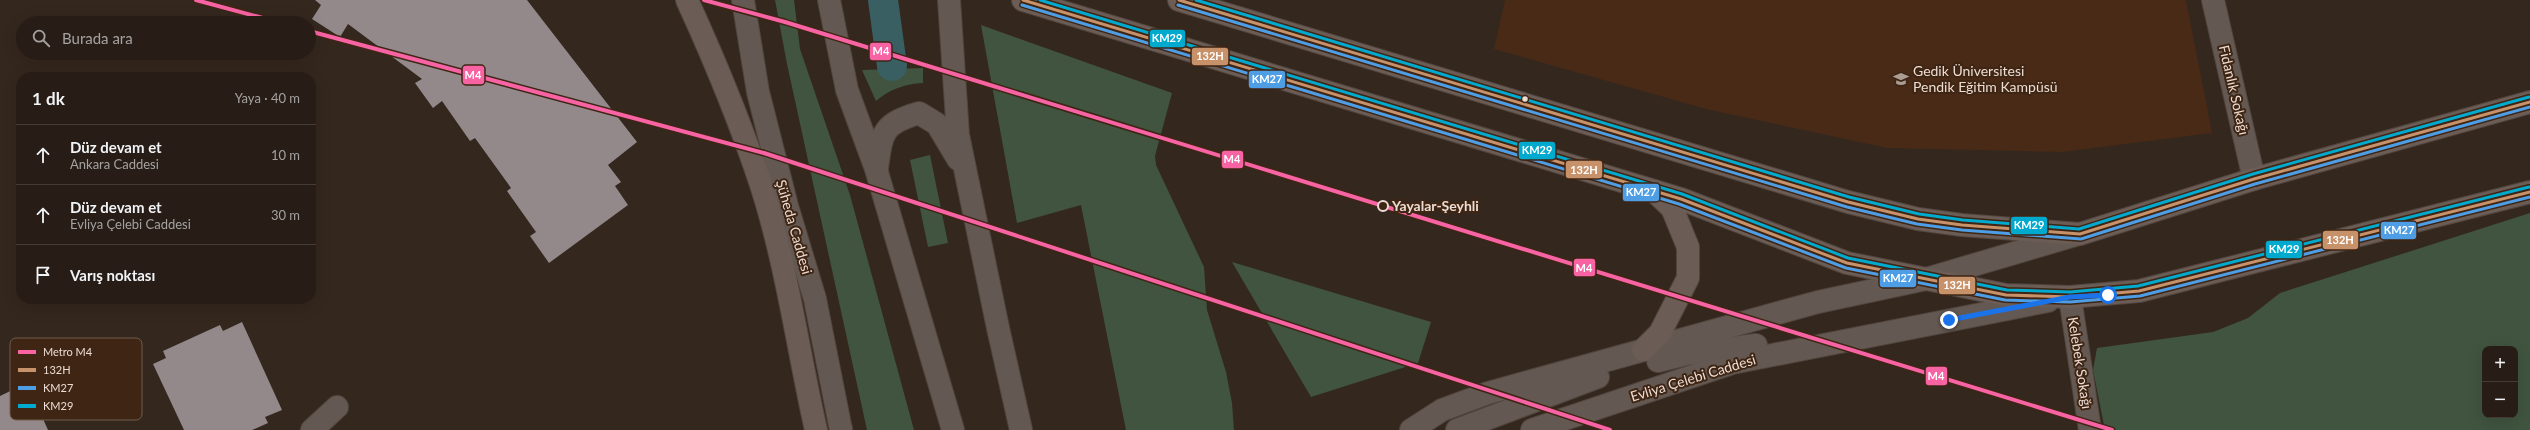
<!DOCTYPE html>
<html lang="tr">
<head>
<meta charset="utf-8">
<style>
  :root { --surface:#271d16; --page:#2f261f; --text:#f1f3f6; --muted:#a4a2a1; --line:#433b35 }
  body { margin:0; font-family:Lato,sans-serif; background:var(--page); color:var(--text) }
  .controls { position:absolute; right:12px; bottom:12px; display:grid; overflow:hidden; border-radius:8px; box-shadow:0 4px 16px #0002 }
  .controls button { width:36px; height:36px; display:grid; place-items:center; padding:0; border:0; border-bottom:1px solid var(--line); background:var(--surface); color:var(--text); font:20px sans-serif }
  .stop { position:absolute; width:12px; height:12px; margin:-9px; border:3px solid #1a73e8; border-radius:50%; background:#fff }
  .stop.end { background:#1a73e8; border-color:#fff; box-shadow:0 1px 4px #0008 }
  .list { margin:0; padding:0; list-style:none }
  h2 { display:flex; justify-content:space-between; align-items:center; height:52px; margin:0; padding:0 16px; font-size:17px }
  h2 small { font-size:13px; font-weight:400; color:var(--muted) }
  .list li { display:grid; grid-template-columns:26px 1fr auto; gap:12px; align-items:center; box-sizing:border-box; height:60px; padding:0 16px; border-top:1px solid var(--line) }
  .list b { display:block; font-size:15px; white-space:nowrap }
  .list p { margin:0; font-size:13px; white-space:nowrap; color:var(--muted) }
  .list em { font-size:13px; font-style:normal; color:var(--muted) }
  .icon { flex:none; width:22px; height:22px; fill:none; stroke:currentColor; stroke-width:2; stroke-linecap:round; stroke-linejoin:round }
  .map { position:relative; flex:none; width:2530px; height:430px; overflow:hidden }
  .search { position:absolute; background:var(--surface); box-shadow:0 4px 16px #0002; left:16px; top:16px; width:300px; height:44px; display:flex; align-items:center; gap:10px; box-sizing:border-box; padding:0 14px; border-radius:22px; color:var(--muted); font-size:15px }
  .panel { position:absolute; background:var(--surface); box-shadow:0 4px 16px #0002; left:16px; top:72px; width:300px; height:232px; border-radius:16px }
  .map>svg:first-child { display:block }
  .built { fill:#482a17 }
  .green { fill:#405440; fill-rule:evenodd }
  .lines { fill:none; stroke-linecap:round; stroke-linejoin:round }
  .canal { stroke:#3a5f62; stroke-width:30 }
  .building { fill:#94898a }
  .street-casing { stroke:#51453e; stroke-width:24 }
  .secondary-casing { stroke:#51453e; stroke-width:24 }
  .primary-casing { stroke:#51453e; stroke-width:24 }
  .street { stroke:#645952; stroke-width:22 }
  .secondary { stroke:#645952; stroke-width:22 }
  .primary { stroke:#6b5d55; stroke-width:22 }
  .bus-1-casing { stroke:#3e2514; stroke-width:6 }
  .bus-2-casing { stroke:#3e2514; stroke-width:6 }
  .bus-3-casing { stroke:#3e2514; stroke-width:6 }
  .bus-1 { stroke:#c7916a; stroke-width:3 }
  .bus-2 { stroke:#4d9ee5; stroke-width:3 }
  .bus-3 { stroke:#00a9ce; stroke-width:3 }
  .metro-1-casing { stroke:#3e2514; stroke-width:7 }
  .metro-1 { stroke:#f863a4; stroke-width:4 }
  .route { stroke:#1a73e8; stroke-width:5 }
  .bus-dot { fill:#eddcd2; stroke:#3e2514; stroke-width:1.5 }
  .stop-dot { fill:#3e2514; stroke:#eddcd2; stroke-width:2 }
  .labels { text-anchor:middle; stroke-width:4; stroke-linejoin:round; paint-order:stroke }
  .poi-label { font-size:14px; fill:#eddcd2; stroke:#3e2514; text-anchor:start }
  .street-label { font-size:14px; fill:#eddcd2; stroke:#3e2514 }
  .stop-label { font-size:14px; font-weight:bold; fill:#eddcd2; stroke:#3e2514; text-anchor:start }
  .key { fill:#3e2514; stroke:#735c4d; stroke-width:1 }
  .key-label { font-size:11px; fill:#eddcd2 }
  .line-badge { stroke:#3e2514; stroke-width:1.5 }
  .badge-label { font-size:11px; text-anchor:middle; font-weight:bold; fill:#fff }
</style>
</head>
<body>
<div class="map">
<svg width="2530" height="430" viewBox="0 0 2530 430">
  <rect width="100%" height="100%" fill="#34271e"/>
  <!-- built -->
  <path class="built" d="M1505 0H2186L2212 133 2062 152 1887 148 1706 109 1494 49Z"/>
  <!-- green -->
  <g class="green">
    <path d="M775 0H794L800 49 850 195 914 430H867L787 64Z"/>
    <path d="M981 25 1172 93 1155 156 1156 165 1204 267 1207 310 1226 372 1232 403 1234 430H1126L1081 205 1017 223Z"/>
    <path d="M923 68V83C905 84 890 89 876 101L862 70Z"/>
    <path d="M930 155 948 243 928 247 910 160Z"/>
    <path d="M2530 213V430H2105L2093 370 2097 348 2213 332 2248 318 2280 293ZM2485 349H2515V415H2485Z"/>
    <path d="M1232 262 1431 322 1418 363 1311 397Z"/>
  </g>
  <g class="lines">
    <!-- canal -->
    <path class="canal" d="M883 0 892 66"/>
  </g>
  <!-- building -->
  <g class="building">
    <path d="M315 0H527L637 142 608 165 621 182 615 186 628 205 549 263 530 236 536 232 507 191 511 188 475 138 470 141 442 101 433 108 415 83 422 79 348 24 340 37 312 19 321 5Z"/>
    <path d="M242 322 282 410 265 417 268 423 252 430H184L153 364 166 358 163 351 220 325 223 331Z"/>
    <path d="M27 383 48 430H0V396Z"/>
  </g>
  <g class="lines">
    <!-- street casing -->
    <g class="street-casing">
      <g id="street">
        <path d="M743 0 758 92 787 206 815 299 841 430"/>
        <path d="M2213 0 2254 179"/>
        <path d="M2070 297 2090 430"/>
        <path d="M312 430 337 407"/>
      </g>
    </g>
    <!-- secondary casing -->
    <g class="secondary-casing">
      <g id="secondary">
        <path d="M829 0 847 90 876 169 953 430"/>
        <path d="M949 0 958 135 998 328 1021 430"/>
        <path d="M877 168C882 132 882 124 919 113L937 124 958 159"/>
        <path d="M1658 361 1686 354 1756 345"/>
        <path d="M841 429V430"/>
        <path d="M1411 430 1442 410 1488 393 1818 302 1926 279 2079 234"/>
        <path d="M1457 430 1598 377"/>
        <path d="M1532 430 1732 363 2048 301"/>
      </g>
    </g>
    <!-- primary casing -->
    <g class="primary-casing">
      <g id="primary">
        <path d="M687 0C715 61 741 124 762 188 787 267 798 350 816 430"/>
        <path d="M1023 0 1681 199 1847 263 2006 295 2070 297 2139 291 2530 192"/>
        <path d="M1179 0 1848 202 1918 219 1962 225 2080 234 2254 179 2530 102"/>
        <path d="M1643 350 1660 333 1688 278V247L1672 208 1654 191"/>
      </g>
    </g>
    <!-- street -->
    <use href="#street" class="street"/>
    <!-- secondary -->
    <use href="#secondary" class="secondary"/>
    <!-- primary -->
    <use href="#primary" class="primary"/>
    <!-- bus-1 casing -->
    <g class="bus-1-casing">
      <g id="bus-1">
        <path d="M1023 0 1681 199 1847 263 2006 295 2070 297 2139 291 2530 192"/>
        <path d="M1179 0 1848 202 1918 219 1962 225 2080 234 2254 179 2530 102"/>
      </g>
    </g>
    <!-- bus-2 casing -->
    <g class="bus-2-casing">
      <g id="bus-2">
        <path d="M1022 5 1679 204 1846 268 2005 300 2070 302 2140 296 2530 197"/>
        <path d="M1178 5 1847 207 1917 224 1962 230 2081 239 2255 184 2530 107"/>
      </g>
    </g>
    <!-- bus-3 casing -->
    <g class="bus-3-casing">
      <g id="bus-3">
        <path d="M1040 0 1682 194 1848 258 2007 290 2070 292 2138 286 2529 187"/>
        <path d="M1196 0 1849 197 1919 214 1963 220 2079 229 2253 174 2529 97"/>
      </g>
    </g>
    <!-- bus-1 -->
    <use href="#bus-1" class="bus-1"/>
    <!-- bus-2 -->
    <use href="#bus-2" class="bus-2"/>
    <!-- bus-3 -->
    <use href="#bus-3" class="bus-3"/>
    <!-- metro-1 casing -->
    <g class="metro-1-casing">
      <g id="metro-1">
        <path d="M196 0 281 23"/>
        <path d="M704 0 785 22 2112 430"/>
        <path d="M309 31 764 153 1610 430"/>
      </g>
    </g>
    <!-- metro-1 -->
    <use href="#metro-1" class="metro-1"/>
  </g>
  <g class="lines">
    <!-- route -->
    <path class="route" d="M1949 320 2070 297 2108 295"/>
  </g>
  <!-- icons -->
  <defs>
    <g id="university-bare" transform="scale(1.2)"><path d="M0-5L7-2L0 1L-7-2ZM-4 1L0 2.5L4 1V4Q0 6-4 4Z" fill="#ac9d93" stroke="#3e2514" stroke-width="2.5" paint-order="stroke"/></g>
  </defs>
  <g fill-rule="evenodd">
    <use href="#university-bare" x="1901" y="79"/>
  </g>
  <!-- markers -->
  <circle class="bus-dot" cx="1525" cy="99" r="3.5"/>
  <circle class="stop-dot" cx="1383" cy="206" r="5"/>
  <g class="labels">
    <!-- poi labels -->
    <g class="poi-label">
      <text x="1913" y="76">Gedik Üniversitesi<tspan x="1913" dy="16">Pendik Eğitim Kampüsü</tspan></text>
    </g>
    <!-- street labels -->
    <g class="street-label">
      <text transform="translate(2234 90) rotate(77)" y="5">Fidanlık Sokağı</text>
      <text transform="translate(794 227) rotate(74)" y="5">Şüheda Caddesi</text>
      <text transform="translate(2080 363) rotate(81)" y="5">Kelebek Sokağı</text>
      <text transform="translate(1693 378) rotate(-17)" y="5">Evliya Çelebi Caddesi</text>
    </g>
    <!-- stop labels -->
    <g class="stop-label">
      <text x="1392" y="211">Yayalar-Şeyhli</text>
    </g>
  </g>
  <!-- legend -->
  <rect x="10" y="338" width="132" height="82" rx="6" class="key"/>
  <rect x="18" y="350" width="18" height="4" fill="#f863a4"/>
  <rect x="18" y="368" width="18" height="4" fill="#c7916a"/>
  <rect x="18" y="386" width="18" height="4" fill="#4d9ee5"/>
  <rect x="18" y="404" width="18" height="4" fill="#00a9ce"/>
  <g class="key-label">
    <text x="43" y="356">Metro M4</text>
    <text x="43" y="374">132H</text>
    <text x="43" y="392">KM27</text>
    <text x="43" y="410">KM29</text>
  </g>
  <g class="line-badge">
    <rect x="1149" y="29" width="37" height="19" rx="4" fill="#00a9ce"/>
    <rect x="869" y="42" width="23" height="19" rx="4" fill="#f863a4"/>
    <rect x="1191" y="47" width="38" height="19" rx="4" fill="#c7916a"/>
    <rect x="462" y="65" width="23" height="20" rx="4" fill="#f863a4"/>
    <rect x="1248" y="70" width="38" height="19" rx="4" fill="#4d9ee5"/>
    <rect x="1518" y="141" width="38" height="19" rx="4" fill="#00a9ce"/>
    <rect x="1221" y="150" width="23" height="19" rx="4" fill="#f863a4"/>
    <rect x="1565" y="160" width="38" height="19" rx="4" fill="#c7916a"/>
    <rect x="1622" y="183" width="38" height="19" rx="4" fill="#4d9ee5"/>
    <rect x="2010" y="216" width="38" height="19" rx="4" fill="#00a9ce"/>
    <rect x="2380" y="221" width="37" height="19" rx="4" fill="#4d9ee5"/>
    <rect x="2322" y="230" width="37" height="20" rx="4" fill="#c7916a"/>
    <rect x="2265" y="240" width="38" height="19" rx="4" fill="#00a9ce"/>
    <rect x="1573" y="258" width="23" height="19" rx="4" fill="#f863a4"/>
    <rect x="1879" y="269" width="38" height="19" rx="4" fill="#4d9ee5"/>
    <rect x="1938" y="276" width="38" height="19" rx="4" fill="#c7916a"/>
    <rect x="1925" y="366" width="23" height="20" rx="4" fill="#f863a4"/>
  </g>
  <g class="badge-label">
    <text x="1167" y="42">KM29</text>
    <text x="881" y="55">M4</text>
    <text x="1210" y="60">132H</text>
    <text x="473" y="79">M4</text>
    <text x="1267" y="83">KM27</text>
    <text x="1537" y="154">KM29</text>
    <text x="1232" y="163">M4</text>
    <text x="1584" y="174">132H</text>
    <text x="1641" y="196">KM27</text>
    <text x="2029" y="229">KM29</text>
    <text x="2399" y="234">KM27</text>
    <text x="2340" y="244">132H</text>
    <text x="2284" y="253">KM29</text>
    <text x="1584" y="272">M4</text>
    <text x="1898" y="282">KM27</text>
    <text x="1957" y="289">132H</text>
    <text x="1936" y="380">M4</text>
  </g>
</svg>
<div class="controls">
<button>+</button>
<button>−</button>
</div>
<div class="stop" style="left:2108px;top:295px"></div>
<div class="stop end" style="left:1949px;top:320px"></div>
<div class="search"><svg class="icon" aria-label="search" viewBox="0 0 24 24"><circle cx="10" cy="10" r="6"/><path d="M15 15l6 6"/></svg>Burada ara</div>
<section class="panel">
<h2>1 dk<small>Yaya · 40 m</small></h2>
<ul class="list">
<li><svg class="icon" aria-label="ahead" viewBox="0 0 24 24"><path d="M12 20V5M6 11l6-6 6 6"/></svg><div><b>Düz devam et</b><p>Ankara Caddesi</p></div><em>10 m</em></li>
<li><svg class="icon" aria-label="ahead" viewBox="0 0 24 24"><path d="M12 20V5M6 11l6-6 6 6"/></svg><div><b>Düz devam et</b><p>Evliya Çelebi Caddesi</p></div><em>30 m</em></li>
<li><svg class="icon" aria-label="arrive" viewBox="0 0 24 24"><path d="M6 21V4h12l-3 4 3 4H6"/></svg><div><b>Varış noktası</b></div></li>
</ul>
</section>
</div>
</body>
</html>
